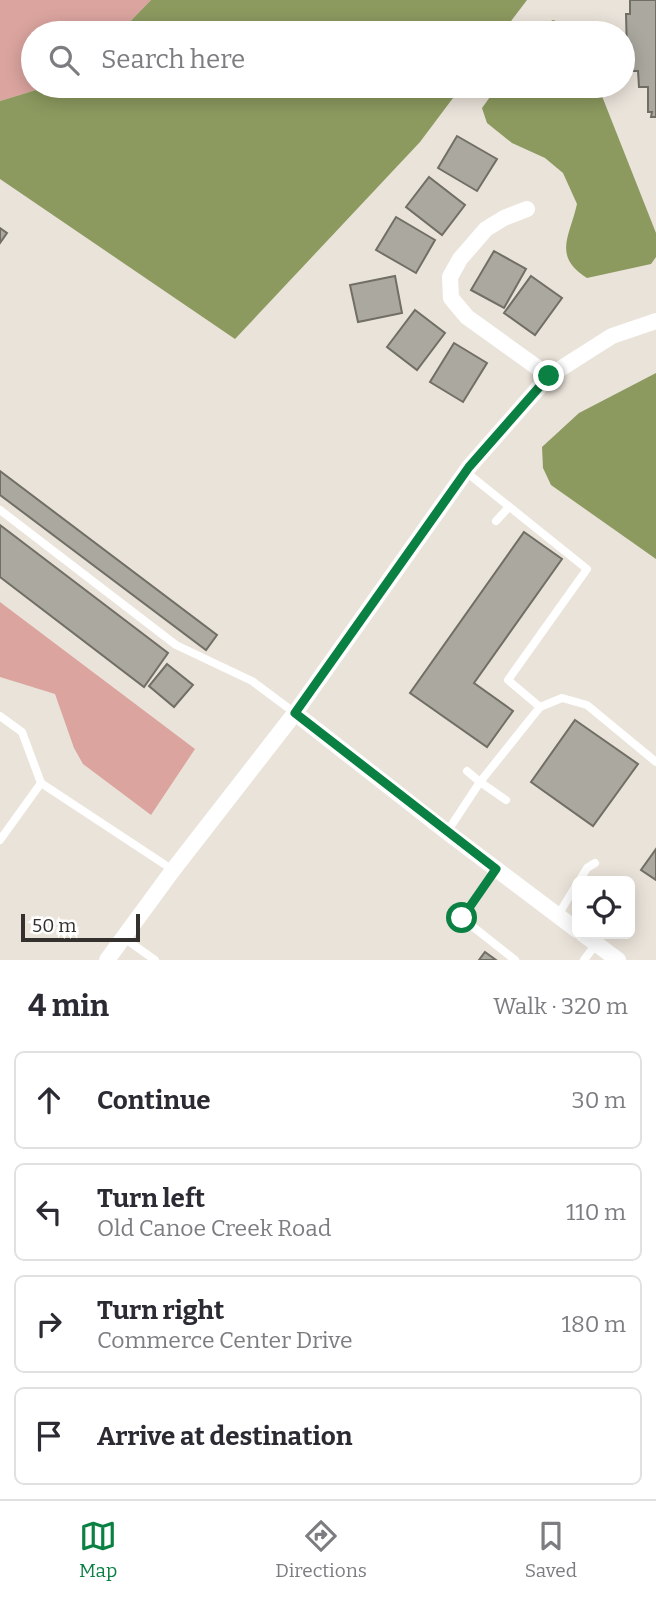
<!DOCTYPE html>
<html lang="en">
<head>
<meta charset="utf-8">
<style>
  :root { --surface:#fff; --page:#f7f7f7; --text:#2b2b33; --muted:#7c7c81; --line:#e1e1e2; --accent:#0b8043 }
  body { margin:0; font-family:Bitter,serif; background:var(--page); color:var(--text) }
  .controls { position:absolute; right:21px; bottom:21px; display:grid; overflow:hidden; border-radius:10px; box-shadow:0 4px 18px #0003 }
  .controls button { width:63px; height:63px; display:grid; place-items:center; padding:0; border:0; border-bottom:2px solid var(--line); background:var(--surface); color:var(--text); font:35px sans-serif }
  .scale { position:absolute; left:21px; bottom:18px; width:119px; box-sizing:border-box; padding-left:7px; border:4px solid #33302d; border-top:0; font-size:19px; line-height:24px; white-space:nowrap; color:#33302d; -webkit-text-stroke:5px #fff; paint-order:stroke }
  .stop { position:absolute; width:21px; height:21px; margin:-16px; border:5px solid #0b8043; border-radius:50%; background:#fff }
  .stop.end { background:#0b8043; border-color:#fff; box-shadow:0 2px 7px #0008 }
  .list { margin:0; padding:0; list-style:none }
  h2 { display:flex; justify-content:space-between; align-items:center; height:91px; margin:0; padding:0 28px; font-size:30px }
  h2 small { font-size:23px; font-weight:400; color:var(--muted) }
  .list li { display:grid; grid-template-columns:46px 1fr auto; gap:21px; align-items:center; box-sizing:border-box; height:98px; margin:0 14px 14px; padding:0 14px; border:2px solid var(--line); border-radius:10px }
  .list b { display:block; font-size:26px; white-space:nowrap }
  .list p { margin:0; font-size:23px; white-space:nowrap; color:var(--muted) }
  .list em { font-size:23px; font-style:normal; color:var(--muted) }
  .icon { flex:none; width:38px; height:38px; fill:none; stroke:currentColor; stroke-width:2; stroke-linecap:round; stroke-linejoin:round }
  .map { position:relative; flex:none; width:656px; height:960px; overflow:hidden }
  .search { position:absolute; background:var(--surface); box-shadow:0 4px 18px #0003; left:21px; right:21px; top:21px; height:77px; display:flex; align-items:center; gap:18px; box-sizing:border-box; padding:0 24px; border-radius:38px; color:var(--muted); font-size:26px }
  .sheet { height:539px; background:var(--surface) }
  nav { display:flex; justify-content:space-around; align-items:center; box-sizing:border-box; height:98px; border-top:2px solid var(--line); background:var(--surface); font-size:19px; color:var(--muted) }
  nav a { display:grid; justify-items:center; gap:4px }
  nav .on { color:var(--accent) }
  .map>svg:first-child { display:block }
  .green { fill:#dba49f }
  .water { fill:#8c9a5f }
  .building { fill:#aba89f; stroke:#706e65; stroke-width:2 }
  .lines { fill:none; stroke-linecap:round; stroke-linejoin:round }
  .service { stroke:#fff; stroke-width:8 }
  .minor { stroke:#fff; stroke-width:16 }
  .route { stroke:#0b8043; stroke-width:9 }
</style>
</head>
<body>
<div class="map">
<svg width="656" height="960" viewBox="0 0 656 960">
  <rect width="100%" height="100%" fill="#eae3da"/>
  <!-- green -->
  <g class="green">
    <path d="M0 0H151L119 33H33V86H49L0 101Z"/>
    <path d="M0 602 195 749 151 815 83 764 74 748 55 694 0 677Z"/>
  </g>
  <!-- water -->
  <g class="water">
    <path d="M151 0H527L502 33H119Z"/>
    <path d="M553 20 565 24 572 33H536L540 27Z"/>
    <path d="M49 86H462L420 142 235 339 0 179V101Z"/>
    <path d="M498 86H598L656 233V257L651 264 587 278C552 256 570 236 577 204L563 173 545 158 512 143 487 123 482 108Z"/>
    <path d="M656 373V559L551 485 543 468 542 447 579 413Z"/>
  </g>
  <!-- building -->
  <g class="building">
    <path d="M630 0H656V117H651L652 112H648V87H639L638 71H631L632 53H627L626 14H630Z"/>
    <path d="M457 136 497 159 477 191 438 168Z"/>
    <path d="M429 177 465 205 442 235 406 207Z"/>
    <path d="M396 217 435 240 416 273 376 250Z"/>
    <path d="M0 228 7 233 0 243Z"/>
    <path d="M494 251 526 269 504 308 471 290Z"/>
    <path d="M395 276 402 313 358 322 350 285Z"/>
    <path d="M531 276 562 298 535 335 504 313Z"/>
    <path d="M415 310 445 333 417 370 387 347Z"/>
    <path d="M454 343 487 363 463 402 430 382Z"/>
    <path d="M0 471 217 635 206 650 0 495Z"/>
    <path d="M0 525 168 653 144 687 0 577Z"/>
    <path d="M524 532 562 559 474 683 513 711 487 747 410 693Z"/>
    <path d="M167 664 193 685 174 707 149 686Z"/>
    <path d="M575 720 638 764 593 826 531 782Z"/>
    <path d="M656 849V880L641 870Z"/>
    <path d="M485 952 496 960H479Z"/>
  </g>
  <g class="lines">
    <!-- service -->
    <g class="service">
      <path d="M466 472 587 569 508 680 540 707 480 782 467 771"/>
      <path d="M0 510 176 645 252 681 295 713"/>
      <path d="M496 521 509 507"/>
      <path d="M540 707 562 698 587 705 656 762"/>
      <path d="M0 716 22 732 41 783 173 870"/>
      <path d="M447 832 480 782 506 800"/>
      <path d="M0 840 41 783"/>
      <path d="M496 869 462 918 515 960"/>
      <path d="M579 881 587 868 595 863"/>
      <path d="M558 915 577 884"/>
      <path d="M124 938 155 960"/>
      <path d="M584 960 596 944"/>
    </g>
    <!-- minor -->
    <g class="minor">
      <path d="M527 209 504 218 486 229 460 259 450 277 451 298 467 317 549 376"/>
      <path d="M295 713 447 832 577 930"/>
      <path d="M583 934 618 960"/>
      <path d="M107 960 173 870 295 713 469 467 549 376 612 336 656 321"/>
    </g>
  </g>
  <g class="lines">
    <!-- route -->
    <path class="route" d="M462 918 496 869 295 713 469 467 549 376"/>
  </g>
</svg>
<div class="controls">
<button><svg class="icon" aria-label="locate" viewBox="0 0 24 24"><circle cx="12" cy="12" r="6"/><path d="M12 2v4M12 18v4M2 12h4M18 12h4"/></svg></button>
</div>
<div class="scale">50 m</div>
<div class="stop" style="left:462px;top:918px"></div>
<div class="stop end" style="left:549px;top:376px"></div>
<div class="search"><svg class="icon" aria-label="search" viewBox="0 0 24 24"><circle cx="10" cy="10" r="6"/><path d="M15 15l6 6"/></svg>Search here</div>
</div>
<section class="sheet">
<h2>4 min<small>Walk · 320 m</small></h2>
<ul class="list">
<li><svg class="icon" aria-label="ahead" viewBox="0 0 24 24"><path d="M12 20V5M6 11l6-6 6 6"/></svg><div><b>Continue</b></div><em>30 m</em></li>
<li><svg class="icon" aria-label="left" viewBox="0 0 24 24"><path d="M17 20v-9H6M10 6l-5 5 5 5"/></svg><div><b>Turn left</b><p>Old Canoe Creek Road</p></div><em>110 m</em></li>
<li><svg class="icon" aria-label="right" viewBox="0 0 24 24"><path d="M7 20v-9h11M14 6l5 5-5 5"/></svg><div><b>Turn right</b><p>Commerce Center Drive</p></div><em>180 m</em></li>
<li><svg class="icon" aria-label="arrive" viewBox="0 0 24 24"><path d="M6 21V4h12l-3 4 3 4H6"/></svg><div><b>Arrive at destination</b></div></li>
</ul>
</section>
<nav>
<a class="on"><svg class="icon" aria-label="map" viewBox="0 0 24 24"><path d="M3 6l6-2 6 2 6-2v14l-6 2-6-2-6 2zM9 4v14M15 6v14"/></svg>Map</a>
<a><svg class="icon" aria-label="directions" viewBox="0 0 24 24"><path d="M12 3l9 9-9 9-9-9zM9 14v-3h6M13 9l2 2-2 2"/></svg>Directions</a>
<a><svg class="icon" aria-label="saved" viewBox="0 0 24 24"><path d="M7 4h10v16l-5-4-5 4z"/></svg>Saved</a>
</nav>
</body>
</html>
